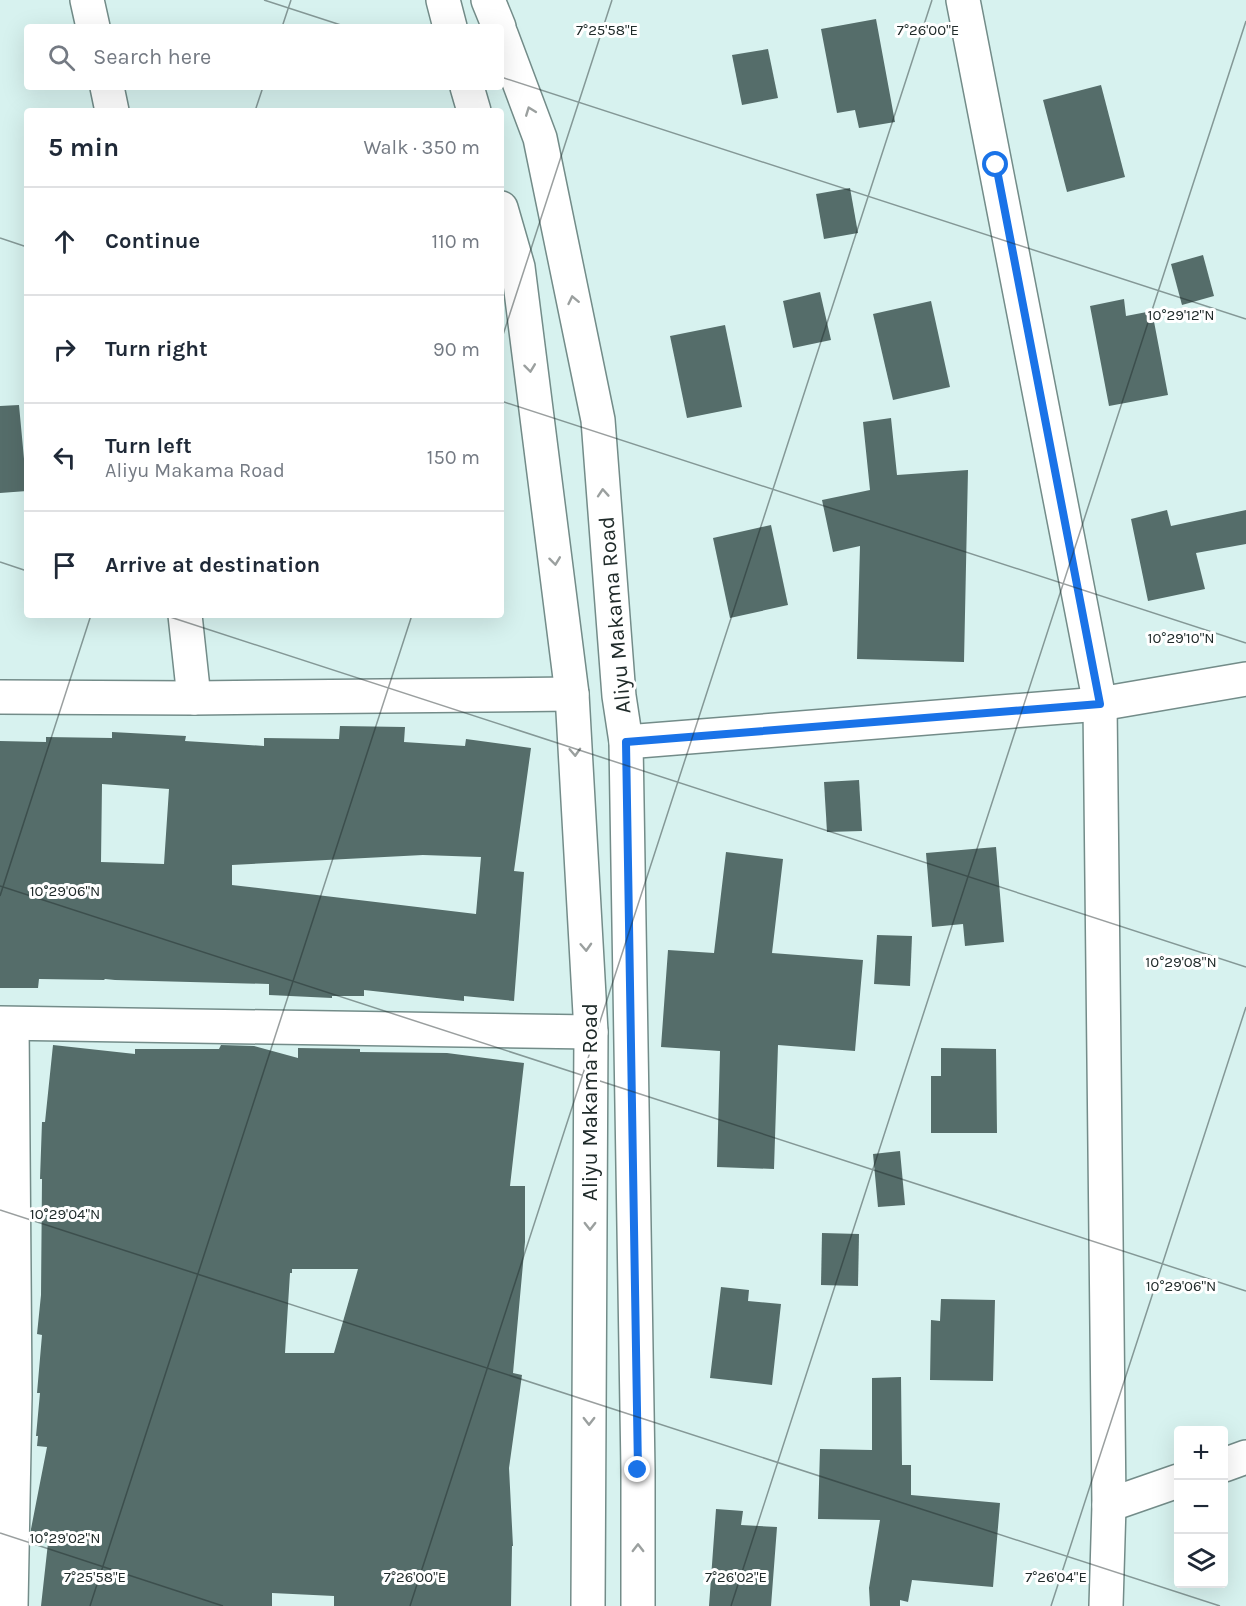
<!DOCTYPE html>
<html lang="en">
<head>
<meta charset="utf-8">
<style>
  :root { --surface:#fff; --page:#f2f2f3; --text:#1f2937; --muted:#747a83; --line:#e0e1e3 }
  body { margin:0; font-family:Karla,sans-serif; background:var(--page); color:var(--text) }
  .controls { position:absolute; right:18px; bottom:18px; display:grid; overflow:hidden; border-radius:6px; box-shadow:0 6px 24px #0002 }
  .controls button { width:54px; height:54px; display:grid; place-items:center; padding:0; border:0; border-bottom:2px solid var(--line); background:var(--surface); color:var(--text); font:30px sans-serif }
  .stop { position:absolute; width:18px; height:18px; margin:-14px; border:4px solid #1a73e8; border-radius:50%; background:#fff }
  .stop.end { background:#1a73e8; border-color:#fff; box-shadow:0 2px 6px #0008 }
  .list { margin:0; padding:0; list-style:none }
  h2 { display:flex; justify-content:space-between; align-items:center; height:78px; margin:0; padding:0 24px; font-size:26px }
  h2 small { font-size:20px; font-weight:400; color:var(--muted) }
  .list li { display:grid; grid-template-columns:39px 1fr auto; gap:18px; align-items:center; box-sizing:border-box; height:108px; padding:0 24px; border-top:2px solid var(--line) }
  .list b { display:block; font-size:22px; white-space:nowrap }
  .list p { margin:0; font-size:20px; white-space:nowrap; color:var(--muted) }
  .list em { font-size:20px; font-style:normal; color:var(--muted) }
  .icon { flex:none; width:33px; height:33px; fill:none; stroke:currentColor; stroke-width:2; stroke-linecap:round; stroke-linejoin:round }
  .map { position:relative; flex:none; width:1246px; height:1606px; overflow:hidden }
  .search { position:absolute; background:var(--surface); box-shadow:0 6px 24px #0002; left:24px; top:24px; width:480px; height:66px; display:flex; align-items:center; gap:15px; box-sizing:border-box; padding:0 21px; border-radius:6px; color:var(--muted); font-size:22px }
  .panel { position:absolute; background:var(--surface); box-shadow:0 6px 24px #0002; left:24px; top:108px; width:480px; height:510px; border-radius:6px }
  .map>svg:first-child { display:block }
  .building { fill:#556d6a; fill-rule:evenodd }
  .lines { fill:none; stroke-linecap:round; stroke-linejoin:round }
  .minor-casing { stroke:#738c89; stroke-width:36 }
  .minor { stroke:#fff; stroke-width:33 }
  .oneway { stroke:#9ba09f }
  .route { stroke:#1a73e8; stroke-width:8 }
  .ticks { fill:none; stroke:#202b2a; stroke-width:1.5; stroke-opacity:0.45 }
  .labels { text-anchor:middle; stroke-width:6; stroke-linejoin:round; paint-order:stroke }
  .street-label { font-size:22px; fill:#202b2a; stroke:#fff }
  .ticks-label { font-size:15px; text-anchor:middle; fill:#202b2a; stroke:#fff; stroke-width:6; stroke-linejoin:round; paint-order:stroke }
</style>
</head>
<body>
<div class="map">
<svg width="1246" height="1606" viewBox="0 0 1246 1606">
  <rect width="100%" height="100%" fill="#d7f2ef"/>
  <!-- building -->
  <g class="building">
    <path d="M876 19 895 122 859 128 855 110 837 113 821 29Z"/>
    <path d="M768 49 778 98 742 105 732 55Z"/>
    <path d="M1101 85 1125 177 1067 192 1043 100Z"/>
    <path d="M850 188 858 233 824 239 816 194Z"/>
    <path d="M1203 255 1214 296 1182 305 1171 264Z"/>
    <path d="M820 292 831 340 793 348 783 301Z"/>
    <path d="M1124 299 1126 316 1152 311 1168 395 1109 406 1090 306Z"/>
    <path d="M931 301 950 387 893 400 873 314Z"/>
    <path d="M725 325 742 407 687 418 670 336Z"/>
    <path d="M19 405 27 491 0 493V406Z"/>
    <path d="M891 418 897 475 968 470 964 662 857 659 860 546 833 552 822 500 870 490 863 422Z"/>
    <path d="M1167 510 1171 526 1246 510V544L1196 553 1205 589 1148 601 1131 519Z"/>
    <path d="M771 525 788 605 730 618 713 538Z"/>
    <path d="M340 726 405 727 404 742 465 746 466 739 531 748 514 871 524 872 514 1001 464 996V1001L364 990V996H332V998L269 995V984L115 980 105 979 104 980 39 979 38 988H0V741L46 742V737L112 738V732L186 736 185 741 264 746V738L339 739ZM102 784 169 789 164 864 101 862ZM423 855 481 857 476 914 232 885V865Z"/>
    <path d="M859 780 862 831 827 832 824 782Z"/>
    <path d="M996 847 1004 942 965 946 963 924 932 927 926 853Z"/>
    <path d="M726 852 783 859 772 953 863 960 855 1051 778 1045 774 1169 717 1167 720 1051 661 1047 668 950 714 953Z"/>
    <path d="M877 935 912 936 910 986 874 984Z"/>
    <path d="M53 1045 135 1054V1049H219L221 1045 254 1046 298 1058V1048L360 1049V1052L447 1053 524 1063 510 1186H525V1242L513 1373 522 1375 509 1468 513 1546H512L511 1606H334V1596L272 1593V1606H41L48 1543 31 1540V1529L47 1447 37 1446 38 1436H36L40 1393H37L42 1335 37 1334 41 1295 42 1179H40L42 1122H45ZM292 1269H358L334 1353H285L290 1273H292Z"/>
    <path d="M941 1048 996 1049 997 1133H931V1076H941Z"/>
    <path d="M900 1151 905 1205 878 1207 873 1154Z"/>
    <path d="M822 1233 859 1234 858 1286 821 1285Z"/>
    <path d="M721 1287 749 1290 748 1301 781 1304 772 1385 710 1378Z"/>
    <path d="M941 1299 995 1300 993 1381 930 1380 931 1320 940 1321Z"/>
    <path d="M901 1377 902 1465H911V1495L1000 1503 993 1587 912 1580 908 1602 900 1600V1606H870L869 1588 880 1520 818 1519 820 1449 872 1450V1378Z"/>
    <path d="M716 1509 743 1511 741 1525 777 1527 771 1606H709Z"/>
  </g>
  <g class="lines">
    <!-- minor casing -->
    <g class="minor-casing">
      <g id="minor">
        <path d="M87 0 93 27"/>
        <path d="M443 0 450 27"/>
        <path d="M488 0 499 27"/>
        <path d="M963 0 1100 704 1109 1505 1106 1606"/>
        <path d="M501 34 540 138 598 420 619 696 626 742 638 1470V1606"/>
        <path d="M107 87 112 111"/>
        <path d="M467 87 474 111"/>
        <path d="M501 208 518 267 572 694 591 1032 588 1606"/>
        <path d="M185 615 194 698"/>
        <path d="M0 697 194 698 572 694"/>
        <path d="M626 742 1100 704 1246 679"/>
        <path d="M0 1023 591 1032"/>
        <path d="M1224 1465 1246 1457"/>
        <path d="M1109 1505 1178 1481"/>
        <path d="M11 1606 15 1395 12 1024"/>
      </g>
    </g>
    <!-- minor -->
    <use href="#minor" class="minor"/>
  </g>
  <!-- one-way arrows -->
  <defs><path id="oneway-chevron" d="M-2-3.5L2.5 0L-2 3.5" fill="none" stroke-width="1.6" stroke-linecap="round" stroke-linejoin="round" transform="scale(1.5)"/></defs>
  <g class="oneway">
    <use href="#oneway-chevron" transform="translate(530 111) rotate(-111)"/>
    <use href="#oneway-chevron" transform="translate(573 300) rotate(-102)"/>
    <use href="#oneway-chevron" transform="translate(530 368) rotate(83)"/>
    <use href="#oneway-chevron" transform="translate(603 493) rotate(-94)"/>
    <use href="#oneway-chevron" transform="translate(555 561) rotate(83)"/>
    <use href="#oneway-chevron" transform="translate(575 752) rotate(87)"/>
    <use href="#oneway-chevron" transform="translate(586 947) rotate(87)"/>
    <use href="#oneway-chevron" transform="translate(590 1226) rotate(90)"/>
    <use href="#oneway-chevron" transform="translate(589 1421) rotate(90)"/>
    <use href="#oneway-chevron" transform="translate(638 1548) rotate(-90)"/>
  </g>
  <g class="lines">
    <!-- route -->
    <path class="route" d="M638 1470 626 742 1100 704 996 165"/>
  </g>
  <!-- ticks -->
  <path class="ticks" d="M264 0 347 27M282 27 291 0M501 77 1246 319M255 111 263 87M0 238 27 247M501 341 612 0M501 401 1246 643M0 562 27 571M164 615 1246 967M0 886 1246 1291M0 896 91 615M0 1210 1220 1606M0 1533 223 1606M90 1606 412 615M410 1606 932 0M731 1606 1246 21M1051 1606 1246 1007"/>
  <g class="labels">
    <!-- street labels -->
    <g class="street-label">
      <text transform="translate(614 615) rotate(-95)" y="8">Aliyu Makama Road</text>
      <text transform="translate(589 1102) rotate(-90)" y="8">Aliyu Makama Road</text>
    </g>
  </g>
  <g class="ticks-label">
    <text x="607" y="35">7°25'58"E</text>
    <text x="928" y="35">7°26'00"E</text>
    <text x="1181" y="320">10°29'12"N</text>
    <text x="1181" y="643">10°29'10"N</text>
    <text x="65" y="896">10°29'06"N</text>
    <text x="1181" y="967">10°29'08"N</text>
    <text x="65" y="1219">10°29'04"N</text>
    <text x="1181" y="1291">10°29'06"N</text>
    <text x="65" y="1543">10°29'02"N</text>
    <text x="95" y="1582">7°25'58"E</text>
    <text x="415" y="1582">7°26'00"E</text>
    <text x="736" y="1582">7°26'02"E</text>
    <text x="1056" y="1582">7°26'04"E</text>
  </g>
</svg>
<div class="controls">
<button>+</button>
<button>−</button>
<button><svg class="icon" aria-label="layers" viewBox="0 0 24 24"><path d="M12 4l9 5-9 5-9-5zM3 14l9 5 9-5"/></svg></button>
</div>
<div class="stop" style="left:996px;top:165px"></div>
<div class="stop end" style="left:638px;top:1470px"></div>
<div class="search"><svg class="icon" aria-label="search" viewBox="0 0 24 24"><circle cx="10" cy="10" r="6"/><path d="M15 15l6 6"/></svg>Search here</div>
<section class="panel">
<h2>5 min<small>Walk · 350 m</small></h2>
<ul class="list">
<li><svg class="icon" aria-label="ahead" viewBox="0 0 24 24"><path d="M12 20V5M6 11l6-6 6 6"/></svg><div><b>Continue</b></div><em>110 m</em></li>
<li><svg class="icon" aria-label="right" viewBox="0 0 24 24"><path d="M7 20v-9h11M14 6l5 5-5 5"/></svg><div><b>Turn right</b></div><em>90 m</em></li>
<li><svg class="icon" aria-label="left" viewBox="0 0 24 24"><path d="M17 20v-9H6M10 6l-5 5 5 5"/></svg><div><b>Turn left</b><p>Aliyu Makama Road</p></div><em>150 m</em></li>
<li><svg class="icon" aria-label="arrive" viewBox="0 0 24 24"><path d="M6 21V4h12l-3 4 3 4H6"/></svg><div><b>Arrive at destination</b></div></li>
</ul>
</section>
</div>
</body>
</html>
